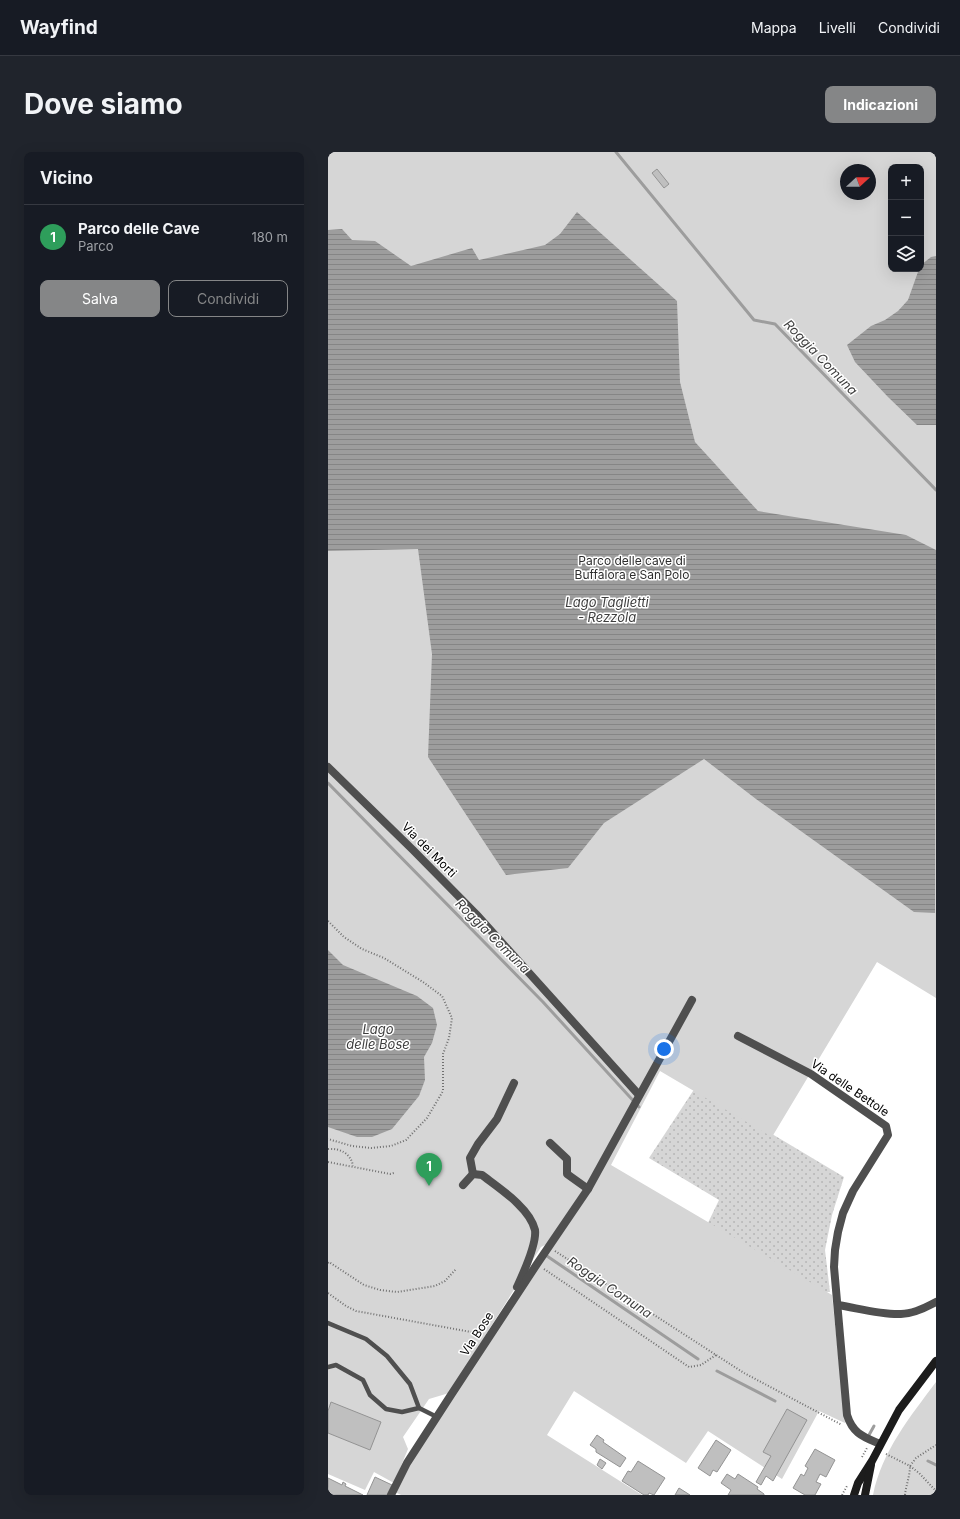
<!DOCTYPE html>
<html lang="it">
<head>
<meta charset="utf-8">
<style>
  :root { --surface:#171b24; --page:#20242c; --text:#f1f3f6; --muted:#9ea1a6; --line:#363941; --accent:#858687 }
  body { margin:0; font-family:Inter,sans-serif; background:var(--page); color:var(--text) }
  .controls { position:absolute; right:12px; top:12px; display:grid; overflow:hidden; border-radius:8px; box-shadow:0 4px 16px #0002 }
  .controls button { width:36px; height:36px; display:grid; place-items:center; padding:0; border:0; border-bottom:1px solid var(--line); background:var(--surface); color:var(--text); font:20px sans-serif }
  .compass { position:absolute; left:512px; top:12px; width:36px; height:36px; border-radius:50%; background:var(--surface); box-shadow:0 4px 16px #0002; rotate:69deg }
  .you { position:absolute; left:336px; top:897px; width:14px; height:14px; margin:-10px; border:3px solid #fff; border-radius:50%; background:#1a73e8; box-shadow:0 0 0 6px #1a73e833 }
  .badge { display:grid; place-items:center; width:26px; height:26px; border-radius:50%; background:var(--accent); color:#fff; font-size:13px; font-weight:700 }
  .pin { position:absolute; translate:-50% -33px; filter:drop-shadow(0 1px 2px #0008) }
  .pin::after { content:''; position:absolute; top:21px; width:14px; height:12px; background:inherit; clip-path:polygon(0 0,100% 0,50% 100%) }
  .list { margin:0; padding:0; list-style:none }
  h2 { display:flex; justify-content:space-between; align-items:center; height:52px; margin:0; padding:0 16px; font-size:17px }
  h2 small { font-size:13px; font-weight:400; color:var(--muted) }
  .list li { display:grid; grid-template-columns:26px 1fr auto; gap:12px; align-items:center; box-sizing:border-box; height:64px; padding:0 16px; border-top:1px solid var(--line) }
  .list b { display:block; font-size:15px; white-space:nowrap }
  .list p { margin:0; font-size:13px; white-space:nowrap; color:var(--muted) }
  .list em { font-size:13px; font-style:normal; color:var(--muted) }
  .actions { display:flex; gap:8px; padding:12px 16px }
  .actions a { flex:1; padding:9px 0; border:1px solid var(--accent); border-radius:8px; text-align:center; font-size:14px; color:var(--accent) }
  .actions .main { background:var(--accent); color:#fff }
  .icon { flex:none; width:22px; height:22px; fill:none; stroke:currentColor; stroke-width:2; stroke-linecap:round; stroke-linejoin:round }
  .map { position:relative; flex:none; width:608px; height:1343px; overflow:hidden; border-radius:8px }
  header { display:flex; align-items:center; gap:24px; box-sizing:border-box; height:56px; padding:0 20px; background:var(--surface); border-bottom:1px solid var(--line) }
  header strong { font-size:19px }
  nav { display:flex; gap:22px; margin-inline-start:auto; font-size:14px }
  .intro { display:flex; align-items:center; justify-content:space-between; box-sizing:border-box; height:96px; padding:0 24px }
  h1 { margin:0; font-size:28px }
  .button { padding:10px 18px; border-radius:8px; background:var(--accent); color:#fff; font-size:14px; font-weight:700 }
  main { display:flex; gap:24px; padding:0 24px }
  aside { flex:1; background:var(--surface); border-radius:8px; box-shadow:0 4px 16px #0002 }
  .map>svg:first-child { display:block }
  .grass { fill:url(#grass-dots) }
  .park { fill:#d6d6d6; fill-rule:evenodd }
  .water { fill:url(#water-rules) }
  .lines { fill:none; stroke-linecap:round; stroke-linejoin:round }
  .stream { stroke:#9d9d9d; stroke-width:3 }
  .building { fill:#bfbfbf; stroke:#939393 }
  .path { stroke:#717171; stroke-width:2; stroke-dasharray:1 2; stroke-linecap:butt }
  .service { stroke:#4f4f4f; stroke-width:4.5 }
  .minor { stroke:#4f4f4f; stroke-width:8 }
  .secondary { stroke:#1c1c1c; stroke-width:8 }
  .labels { text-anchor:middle; stroke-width:3; stroke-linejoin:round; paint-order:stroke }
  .park-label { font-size:12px; fill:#2d2d2d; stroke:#fff }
  .street-label { font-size:12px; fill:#000; stroke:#fff }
  .water-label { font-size:13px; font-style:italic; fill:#3e3e3e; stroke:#fff }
</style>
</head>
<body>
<header>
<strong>Wayfind</strong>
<nav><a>Mappa</a><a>Livelli</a><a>Condividi</a></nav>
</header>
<div class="intro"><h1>Dove siamo</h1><a class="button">Indicazioni</a></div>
<main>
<aside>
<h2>Vicino<small></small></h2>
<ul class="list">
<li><span class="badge" style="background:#2e9e5b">1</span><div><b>Parco delle Cave</b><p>Parco</p></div><em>180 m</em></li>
</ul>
<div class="actions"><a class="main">Salva</a><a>Condividi</a></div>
</aside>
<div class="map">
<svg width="608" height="1343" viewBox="0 0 608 1343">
  <defs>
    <pattern id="grass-dots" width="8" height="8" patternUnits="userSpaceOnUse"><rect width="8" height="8" fill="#d6d6d6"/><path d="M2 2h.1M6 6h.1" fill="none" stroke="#b6b6b6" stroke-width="1.8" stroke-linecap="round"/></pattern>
    <pattern id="water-rules" width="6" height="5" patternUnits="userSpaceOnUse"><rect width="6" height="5" fill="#9d9d9d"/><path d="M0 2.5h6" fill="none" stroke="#858585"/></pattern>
  </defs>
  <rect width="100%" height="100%" fill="#fff"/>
  <!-- grass -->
  <path class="grass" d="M367 936 516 1025 504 1063 497 1098 502 1140H484L378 1075 391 1048 321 1006Z"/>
  <!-- park -->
  <g class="park">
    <path d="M0 0H608V846L549 810 444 985 332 919 283 1013 504 1143 517 1271 491 1259 454 1327 380 1279 358 1311 246 1239 219 1283 314 1343H73L65 1339 221 1091 213 1095 121 1241 101 1247 75 1285 80 1297 66 1331 46 1320 37 1338 0 1322ZM563 15H593V117H563ZM518 18H542V42H518Z"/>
    <path d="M608 1230V1343H545C554 1299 582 1265 608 1230Z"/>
  </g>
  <!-- water -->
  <g class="water">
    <path d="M249 60 349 149 352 230 367 290 430 359 578 383 608 398 607 761 586 760 428 647 376 607 276 671 240 716 178 723 100 605 104 502 90 397 0 399V78L14 77 24 88 47 89 83 114 144 96 151 108 217 93 232 82Z"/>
    <path d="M608 104V273H589L560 245 527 210 519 193 543 174 557 168 570 159 580 148 591 117H593V113L603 105Z"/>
    <path d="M0 798 15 813 89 844 105 856 109 873 104 891 96 905 97 928 91 944 64 977 44 985H29L0 975Z"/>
  </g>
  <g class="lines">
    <!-- stream -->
    <g class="stream">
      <path d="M288 0 426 168 447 172 608 338"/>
      <path d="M0 631 215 850 311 955"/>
      <path d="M216 1102 370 1207"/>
      <path d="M389 1219 447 1249"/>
      <path d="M541 1283 546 1274"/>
      <path d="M600 1309 608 1313"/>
    </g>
  </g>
  <!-- building -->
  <g class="building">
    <path d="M329 17 341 32 336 36 324 21Z"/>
    <path d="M3 1250 53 1270 42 1298 0 1281V1259Z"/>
    <path d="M459 1257 479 1268 445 1329 438 1324 433 1333 428 1330 443 1304 435 1300Z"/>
    <path d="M269 1283 276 1288 275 1290 298 1306 292 1315 268 1300V1297L262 1293Z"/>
    <path d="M388 1288 403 1298 389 1320 385 1318 382 1324 370 1316Z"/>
    <path d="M487 1297 507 1308 498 1325 492 1322 488 1330 493 1332 487 1343H477L465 1336 473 1322 476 1324 480 1316 477 1314Z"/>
    <path d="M272 1307 278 1311 274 1317 269 1313Z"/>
    <path d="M310 1309 337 1326 326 1343 321 1341 320 1343H316L294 1329 300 1319 303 1320Z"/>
    <path d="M399 1322 407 1327 410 1322 430 1335 429 1337 436 1342V1343H400L403 1338 393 1331Z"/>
    <path d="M47 1325 64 1333 59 1343H39Z"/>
    <path d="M0 1326 14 1333 15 1330 18 1332 17 1334 35 1343H0Z"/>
    <path d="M351 1336 362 1343H347Z"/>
  </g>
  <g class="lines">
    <!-- path -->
    <g class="path">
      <path d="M0 769 16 785 34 797 56 806 95 830 114 844 124 866 121 886 115 902V939L99 966 78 988 63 994 43 996 24 994 0 987"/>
      <path d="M0 997C13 996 23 1002 25 1014"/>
      <path d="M0 1010 62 1022 66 1021"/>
      <path d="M227 1099 416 1221 514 1273"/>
      <path d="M0 1111 1 1110 36 1133 52 1138 69 1140 107 1134 117 1129 128 1117"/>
      <path d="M216 1117 361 1215 373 1213 388 1203"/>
      <path d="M0 1141 18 1154 28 1159 154 1182"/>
      <path d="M558 1302 582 1314 588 1306 608 1293"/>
      <path d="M534 1305 539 1296"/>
      <path d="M582 1314 591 1321 608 1339"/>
      <path d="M514 1343 519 1334"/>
      <path d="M577 1343C578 1333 582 1324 582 1314"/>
    </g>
    <!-- service -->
    <g class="service">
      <path d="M0 1171 38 1187 59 1204 82 1232 91 1256"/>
      <path d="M0 1215 8 1213 35 1228 42 1243 58 1257 74 1260 91 1256 109 1265"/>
    </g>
    <!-- minor -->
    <g class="minor">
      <path d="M0 615 85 698 148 762 311 943"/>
      <path d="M410 884 483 922 558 974 560 983 525 1039 515 1061 510 1080 507 1098 506 1115 519 1263C525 1282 536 1285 552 1292"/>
      <path d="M222 991 239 1007V1022L260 1037"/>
      <path d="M145 1022 142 1006 150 992 169 967 186 931"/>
      <path d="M135 1033 145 1022 154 1023C171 1036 202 1056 207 1078 209 1092 195 1122 189 1135"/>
      <path d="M510 1153C529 1156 553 1163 573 1162 585 1162 597 1156 608 1150"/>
      <path d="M63 1343 79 1311 123 1243 209 1112 260 1037 364 848"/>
    </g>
    <!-- secondary -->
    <g class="secondary">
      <path d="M526 1343 530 1331 544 1309 571 1258 608 1209"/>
      <path d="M537 1343 543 1313"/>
    </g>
  </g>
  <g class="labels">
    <!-- park labels -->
    <g class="park-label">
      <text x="304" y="413">Parco delle cave di<tspan x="304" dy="14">Buffalora e San Polo</tspan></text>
    </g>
    <!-- street labels -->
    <g class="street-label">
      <text transform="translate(101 698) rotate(45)" y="4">Via dei Morti</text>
      <text transform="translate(522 936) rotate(34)" y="4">Via delle Bettole</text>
      <text transform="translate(149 1182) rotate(-57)" y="4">Via Bose</text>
    </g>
    <!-- water labels -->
    <g class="water-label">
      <text transform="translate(493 205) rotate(46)" y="5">Roggia Comuna</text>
      <text x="279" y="455">Lago Taglietti<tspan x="279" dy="15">- Rezzola</tspan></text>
      <text transform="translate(165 784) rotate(45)" y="5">Roggia Comuna</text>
      <text x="50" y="882">Lago<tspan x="50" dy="15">delle Bose</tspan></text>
      <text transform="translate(282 1135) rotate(34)" y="5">Roggia Comuna</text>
    </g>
  </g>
</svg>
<div class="controls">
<button>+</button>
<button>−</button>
<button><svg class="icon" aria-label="layers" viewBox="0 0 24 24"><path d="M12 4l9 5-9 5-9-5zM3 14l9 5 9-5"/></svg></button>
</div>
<svg class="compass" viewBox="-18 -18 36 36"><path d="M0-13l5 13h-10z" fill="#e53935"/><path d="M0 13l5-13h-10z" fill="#9ea1a6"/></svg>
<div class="you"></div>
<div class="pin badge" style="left:101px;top:1034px;background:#2e9e5b">1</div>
</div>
</main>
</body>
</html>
